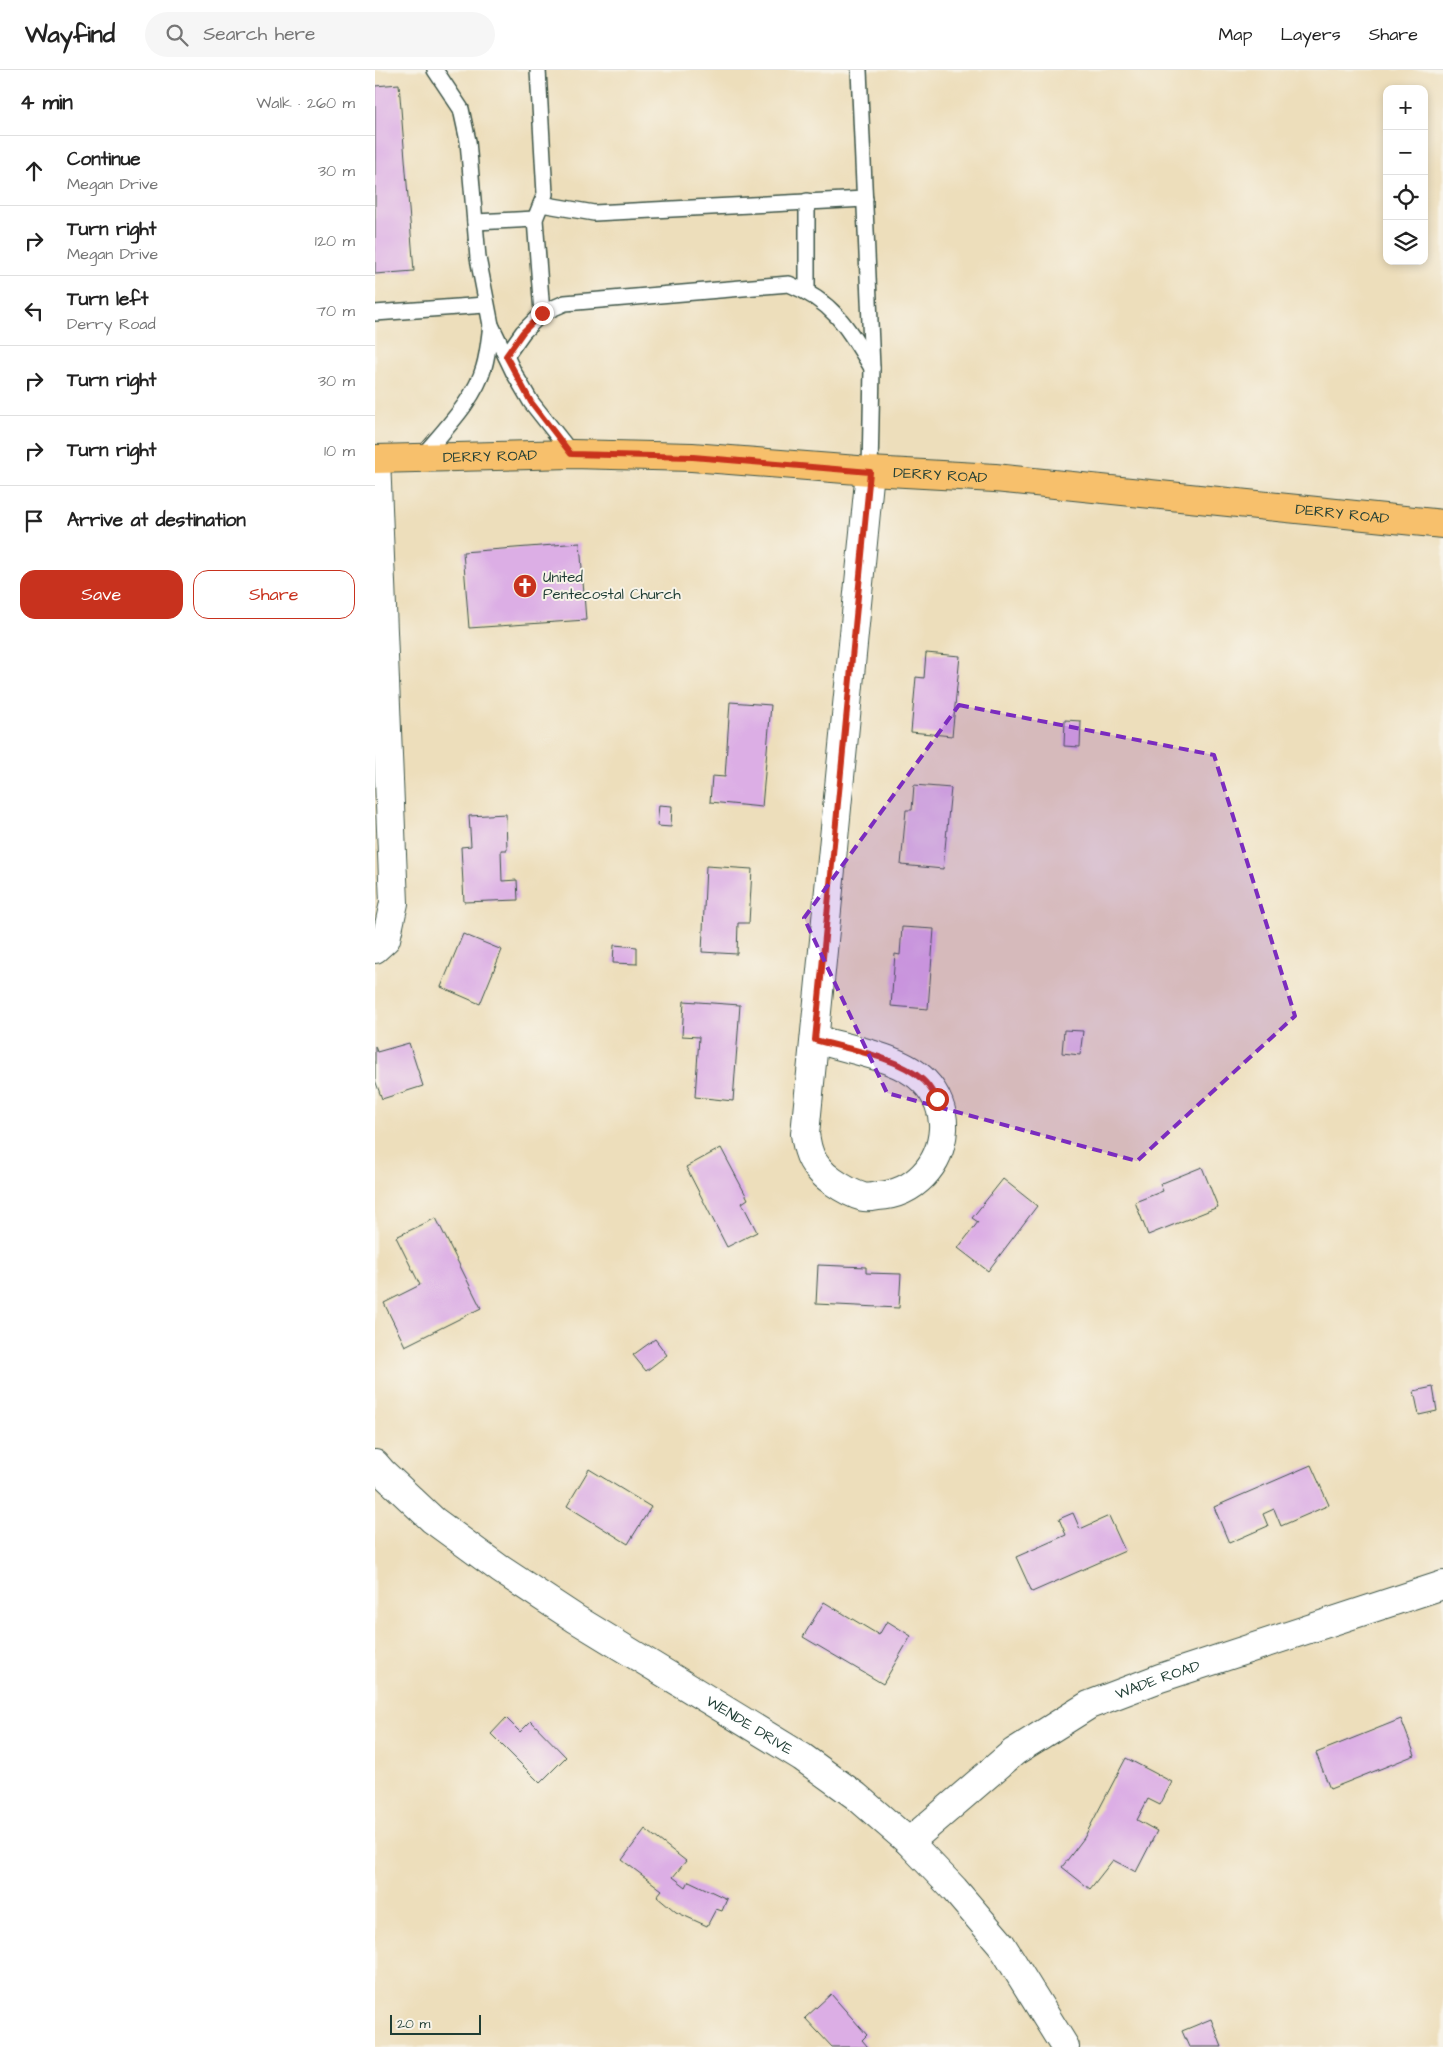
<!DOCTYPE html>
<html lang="en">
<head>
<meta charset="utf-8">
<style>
  :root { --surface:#fff; --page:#f6f6f6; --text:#222; --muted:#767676; --line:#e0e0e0; --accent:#c8321e }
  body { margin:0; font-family:"Architects Daughter",sans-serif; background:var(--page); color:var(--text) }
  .controls { position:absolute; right:15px; top:15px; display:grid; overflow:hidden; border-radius:10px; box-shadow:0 2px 8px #0003 }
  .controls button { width:45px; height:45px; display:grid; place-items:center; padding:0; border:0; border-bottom:1px solid var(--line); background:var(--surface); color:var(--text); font:25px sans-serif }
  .scale { position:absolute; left:15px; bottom:12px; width:91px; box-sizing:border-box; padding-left:5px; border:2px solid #1f3d34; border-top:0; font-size:14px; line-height:18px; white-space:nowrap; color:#1f3d34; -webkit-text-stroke:4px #f7f3e8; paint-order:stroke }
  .stop { position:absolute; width:15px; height:15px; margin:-11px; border:4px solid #c8321e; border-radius:50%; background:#fff }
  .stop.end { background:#c8321e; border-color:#fff; box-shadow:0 1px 5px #0008 }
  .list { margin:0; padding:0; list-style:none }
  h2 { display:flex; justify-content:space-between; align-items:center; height:65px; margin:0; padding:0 20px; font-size:21px }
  h2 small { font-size:16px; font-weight:400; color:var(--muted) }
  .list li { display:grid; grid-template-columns:32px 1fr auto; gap:15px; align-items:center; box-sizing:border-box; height:70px; padding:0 20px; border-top:1px solid var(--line) }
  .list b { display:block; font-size:19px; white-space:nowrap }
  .list p { margin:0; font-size:16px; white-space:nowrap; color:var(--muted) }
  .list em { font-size:16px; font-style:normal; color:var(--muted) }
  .actions { display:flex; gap:10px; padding:15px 20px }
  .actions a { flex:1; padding:11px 0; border:1px solid var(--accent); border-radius:15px; text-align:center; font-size:18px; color:var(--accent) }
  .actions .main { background:var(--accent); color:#fff }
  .icon { flex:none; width:28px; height:28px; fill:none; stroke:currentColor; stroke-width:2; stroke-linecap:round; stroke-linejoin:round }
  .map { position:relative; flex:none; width:1068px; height:1977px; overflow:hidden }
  header { display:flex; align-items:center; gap:30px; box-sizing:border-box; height:70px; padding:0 25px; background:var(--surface); border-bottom:1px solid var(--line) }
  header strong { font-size:24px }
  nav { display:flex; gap:28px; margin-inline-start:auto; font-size:18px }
  .search { width:350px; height:45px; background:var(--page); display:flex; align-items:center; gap:12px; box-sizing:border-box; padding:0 18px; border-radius:28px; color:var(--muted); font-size:19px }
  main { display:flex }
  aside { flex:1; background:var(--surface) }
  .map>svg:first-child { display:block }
  .building { fill:#dcaee5 }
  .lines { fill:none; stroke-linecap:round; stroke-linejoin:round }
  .service-casing { stroke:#3e5548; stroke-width:18 }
  .minor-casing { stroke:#3e5548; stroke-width:30 }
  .primary-casing { stroke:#3e5548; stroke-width:30 }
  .service { stroke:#fff; stroke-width:15 }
  .minor { stroke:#fff; stroke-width:28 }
  .primary { stroke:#f7c06c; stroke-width:28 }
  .route { stroke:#c8321e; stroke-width:6 }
  .marked { fill:#7b2cbf; fill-opacity:0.2; stroke:#7b2cbf; stroke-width:4; stroke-dasharray:10 6; stroke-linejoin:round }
  .labels { text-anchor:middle; stroke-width:4; stroke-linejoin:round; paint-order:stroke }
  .street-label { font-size:15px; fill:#1f3d34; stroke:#f7f3e8 }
  .poi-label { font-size:15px; fill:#1f3d34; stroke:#f7f3e8; text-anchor:start }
</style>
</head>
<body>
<header>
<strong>Wayfind</strong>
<div class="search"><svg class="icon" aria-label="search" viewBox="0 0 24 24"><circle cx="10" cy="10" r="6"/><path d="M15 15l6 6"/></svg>Search here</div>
<nav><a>Map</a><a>Layers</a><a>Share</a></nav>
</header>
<main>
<aside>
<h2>4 min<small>Walk · 260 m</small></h2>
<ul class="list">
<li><svg class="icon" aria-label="ahead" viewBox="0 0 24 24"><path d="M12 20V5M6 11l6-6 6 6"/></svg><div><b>Continue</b><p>Megan Drive</p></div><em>30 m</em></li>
<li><svg class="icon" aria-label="right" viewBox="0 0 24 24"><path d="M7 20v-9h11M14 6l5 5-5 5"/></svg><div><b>Turn right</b><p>Megan Drive</p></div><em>120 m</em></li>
<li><svg class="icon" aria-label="left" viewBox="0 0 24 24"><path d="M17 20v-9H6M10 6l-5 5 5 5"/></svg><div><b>Turn left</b><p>Derry Road</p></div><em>70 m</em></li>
<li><svg class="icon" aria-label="right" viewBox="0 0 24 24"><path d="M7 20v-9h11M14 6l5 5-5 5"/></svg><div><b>Turn right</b></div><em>30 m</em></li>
<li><svg class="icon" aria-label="right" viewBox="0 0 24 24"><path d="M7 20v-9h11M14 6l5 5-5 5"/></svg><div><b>Turn right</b></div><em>10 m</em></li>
<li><svg class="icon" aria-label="arrive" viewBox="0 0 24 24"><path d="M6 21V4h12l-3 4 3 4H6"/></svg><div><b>Arrive at destination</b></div></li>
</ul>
<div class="actions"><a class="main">Save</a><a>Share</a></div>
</aside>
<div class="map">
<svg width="1068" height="1977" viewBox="0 0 1068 1977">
  <rect width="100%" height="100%" fill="#f7f3e8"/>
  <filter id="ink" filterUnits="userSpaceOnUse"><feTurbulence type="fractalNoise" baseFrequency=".02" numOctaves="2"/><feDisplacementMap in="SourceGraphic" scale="10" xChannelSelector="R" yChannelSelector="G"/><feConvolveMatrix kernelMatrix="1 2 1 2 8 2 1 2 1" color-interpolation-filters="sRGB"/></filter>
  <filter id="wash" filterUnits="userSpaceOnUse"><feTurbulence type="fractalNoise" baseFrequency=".0096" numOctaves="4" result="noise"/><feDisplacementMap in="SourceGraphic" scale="20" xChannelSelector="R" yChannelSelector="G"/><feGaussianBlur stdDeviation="1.12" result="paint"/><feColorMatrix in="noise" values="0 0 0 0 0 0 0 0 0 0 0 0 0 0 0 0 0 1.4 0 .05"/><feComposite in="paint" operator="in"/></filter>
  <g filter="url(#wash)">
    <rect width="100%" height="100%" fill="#eddebb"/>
    <g id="blocks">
      <!-- building -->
      <g class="building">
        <path d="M24 14 39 201 0 204V16Z"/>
        <path d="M205 473 211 550 94 558 88 482Z"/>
        <path d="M551 583 585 586 577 666 536 662 541 607 549 608Z"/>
        <path d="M355 632 396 635 387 737 335 732 337 706 350 707Z"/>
        <path d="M690 650 706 651 705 677 689 676Z"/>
        <path d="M539 715 576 718 568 799 526 795 531 740H537Z"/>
        <path d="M284 735 297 736 296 757 282 756Z"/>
        <path d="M131 744 132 780H126L127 811 142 810 143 830 89 832 86 777 96 776 94 746Z"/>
        <path d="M331 796 377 799 374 853H363L362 884 327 882Z"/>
        <path d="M527 857 559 859 553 939 516 936 520 884 525 885Z"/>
        <path d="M88 864 127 880 105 934 66 917Z"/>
        <path d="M239 875 262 877V894L238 893Z"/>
        <path d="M309 931 365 935 358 1031 320 1027 324 967 307 966Z"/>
        <path d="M689 960 708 961 705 985 687 983Z"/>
        <path d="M34 973 48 1016 7 1029 0 1010V976L2 982Z"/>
        <path d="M346 1078 373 1129 367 1133 382 1162 352 1177 311 1097Z"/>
        <path d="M827 1097 843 1137 773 1165 760 1132 788 1121 785 1114Z"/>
        <path d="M628 1109 662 1136 613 1201 583 1178 603 1152 597 1148Z"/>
        <path d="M61 1148 106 1238 30 1276 9 1233 45 1215 21 1167Z"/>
        <path d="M443 1195 491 1197V1203L526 1204 524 1238 441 1234Z"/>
        <path d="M280 1269 292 1285 271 1301 258 1285Z"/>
        <path d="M1058 1317 1062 1341 1044 1345 1039 1321Z"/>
        <path d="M936 1395 954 1435 906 1456 899 1439 888 1444 893 1456 854 1473 839 1437Z"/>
        <path d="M214 1399 276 1437 253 1474 192 1436Z"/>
        <path d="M698 1443 705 1459 734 1446 750 1481 657 1522 641 1487 691 1465 684 1449Z"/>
        <path d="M449 1532 504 1565 512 1551 536 1566 508 1614 428 1567Z"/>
        <path d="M131 1648 145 1662 156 1651 191 1687 165 1713 116 1664Z"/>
        <path d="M1026 1649 1040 1685 955 1719 941 1683Z"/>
        <path d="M751 1688 797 1712 785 1735 773 1729 762 1750 782 1761 761 1802 738 1790 715 1819 687 1797 709 1768Z"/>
        <path d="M270 1759 311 1791 298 1807 311 1817 314 1811 352 1829 347 1841 341 1839 332 1856 301 1842 282 1826 287 1820 247 1790Z"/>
        <path d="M456 1924 492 1965 487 1970 493 1977H457L430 1948Z"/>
        <path d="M836 1949 847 1977H814L807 1961Z"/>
      </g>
    </g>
  </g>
  <g filter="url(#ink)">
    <use href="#blocks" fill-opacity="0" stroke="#3e5548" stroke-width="1"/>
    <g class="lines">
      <!-- service casing -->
      <g class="service-casing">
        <g id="service">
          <path d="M60 0 86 39 93 71 103 188 116 255 139 303 156 332 197 384"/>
          <path d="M163 0 170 124 160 149 167 243"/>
          <path d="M484 0 497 298 495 401"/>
          <path d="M432 131V221"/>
          <path d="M166 134 219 143 490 129"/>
          <path d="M100 152 160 149"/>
          <path d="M0 243 110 235"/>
          <path d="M131 286 148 262 167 243 190 233 414 214C459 232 473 258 497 298"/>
          <path d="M46 388C67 362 100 330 109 297 113 284 114 269 116 255"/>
        </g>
      </g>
      <!-- minor casing -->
      <g class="minor-casing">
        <g id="minor">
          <path d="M0 879 11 869 19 833 1 389"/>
          <path d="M440 969C472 979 526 987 549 1011 562 1024 569 1042 568 1059 566 1095 539 1124 503 1126 498 1127 492 1128 488 1127 477 1124 467 1118 457 1111 448 1105 437 1093 434 1082 432 1077 431 1070 430 1064L495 401"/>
          <path id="s1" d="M0 1394 7 1402 58 1450 125 1499 201 1549 427 1687 481 1726 534 1772 579 1819 626 1874 690 1977"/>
          <path id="s2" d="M534 1772 639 1682 714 1635 785 1608 1068 1515"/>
        </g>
      </g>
      <!-- primary casing -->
      <g class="primary-casing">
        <g id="primary">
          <path id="s3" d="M0 389 197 384 317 387 495 401 620 408 1068 454"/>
        </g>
      </g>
      <!-- service -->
      <use href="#service" class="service"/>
      <!-- minor -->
      <use href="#minor" class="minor"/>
      <!-- primary -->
      <use href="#primary" class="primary"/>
    </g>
  </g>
  <g class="lines" filter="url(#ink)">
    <!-- route -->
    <path class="route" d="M167 243 148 262 131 286 156 332 196 384 318 387 495 402 440 970C473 979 523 987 548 1010 554 1015 558 1023 562 1029"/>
  </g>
  <!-- marked area -->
  <path class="marked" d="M584 635 839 685 920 946 762 1091 512 1023 429 848Z"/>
  <!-- icons -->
  <defs>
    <g id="church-disc" transform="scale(1.25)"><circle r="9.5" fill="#c8321e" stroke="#f7f3e8"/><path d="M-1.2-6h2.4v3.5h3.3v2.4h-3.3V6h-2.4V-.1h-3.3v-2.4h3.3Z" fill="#fff"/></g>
  </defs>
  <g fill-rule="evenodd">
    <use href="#church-disc" x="150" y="516"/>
  </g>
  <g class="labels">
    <!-- street labels -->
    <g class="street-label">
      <text dy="5" stroke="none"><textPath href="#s3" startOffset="115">DERRY ROAD</textPath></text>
      <text dy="5" stroke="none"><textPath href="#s3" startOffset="566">DERRY ROAD</textPath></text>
      <text dy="5" stroke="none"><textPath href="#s3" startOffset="970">DERRY ROAD</textPath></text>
      <text dy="5" stroke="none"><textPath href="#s2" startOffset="300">WADE ROAD</textPath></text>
      <text dy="5" stroke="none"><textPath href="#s1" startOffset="458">WENDE DRIVE</textPath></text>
    </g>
    <!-- poi labels -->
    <g class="poi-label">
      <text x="168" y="512">United<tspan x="168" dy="17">Pentecostal Church</tspan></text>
    </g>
  </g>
</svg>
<div class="controls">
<button>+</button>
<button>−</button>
<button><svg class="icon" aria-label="locate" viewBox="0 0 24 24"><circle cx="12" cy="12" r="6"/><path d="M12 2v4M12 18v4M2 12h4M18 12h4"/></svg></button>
<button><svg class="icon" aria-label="layers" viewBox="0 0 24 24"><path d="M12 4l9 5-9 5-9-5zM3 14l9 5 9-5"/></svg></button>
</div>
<div class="scale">20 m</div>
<div class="stop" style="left:562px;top:1029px"></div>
<div class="stop end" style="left:167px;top:243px"></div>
</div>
</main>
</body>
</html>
